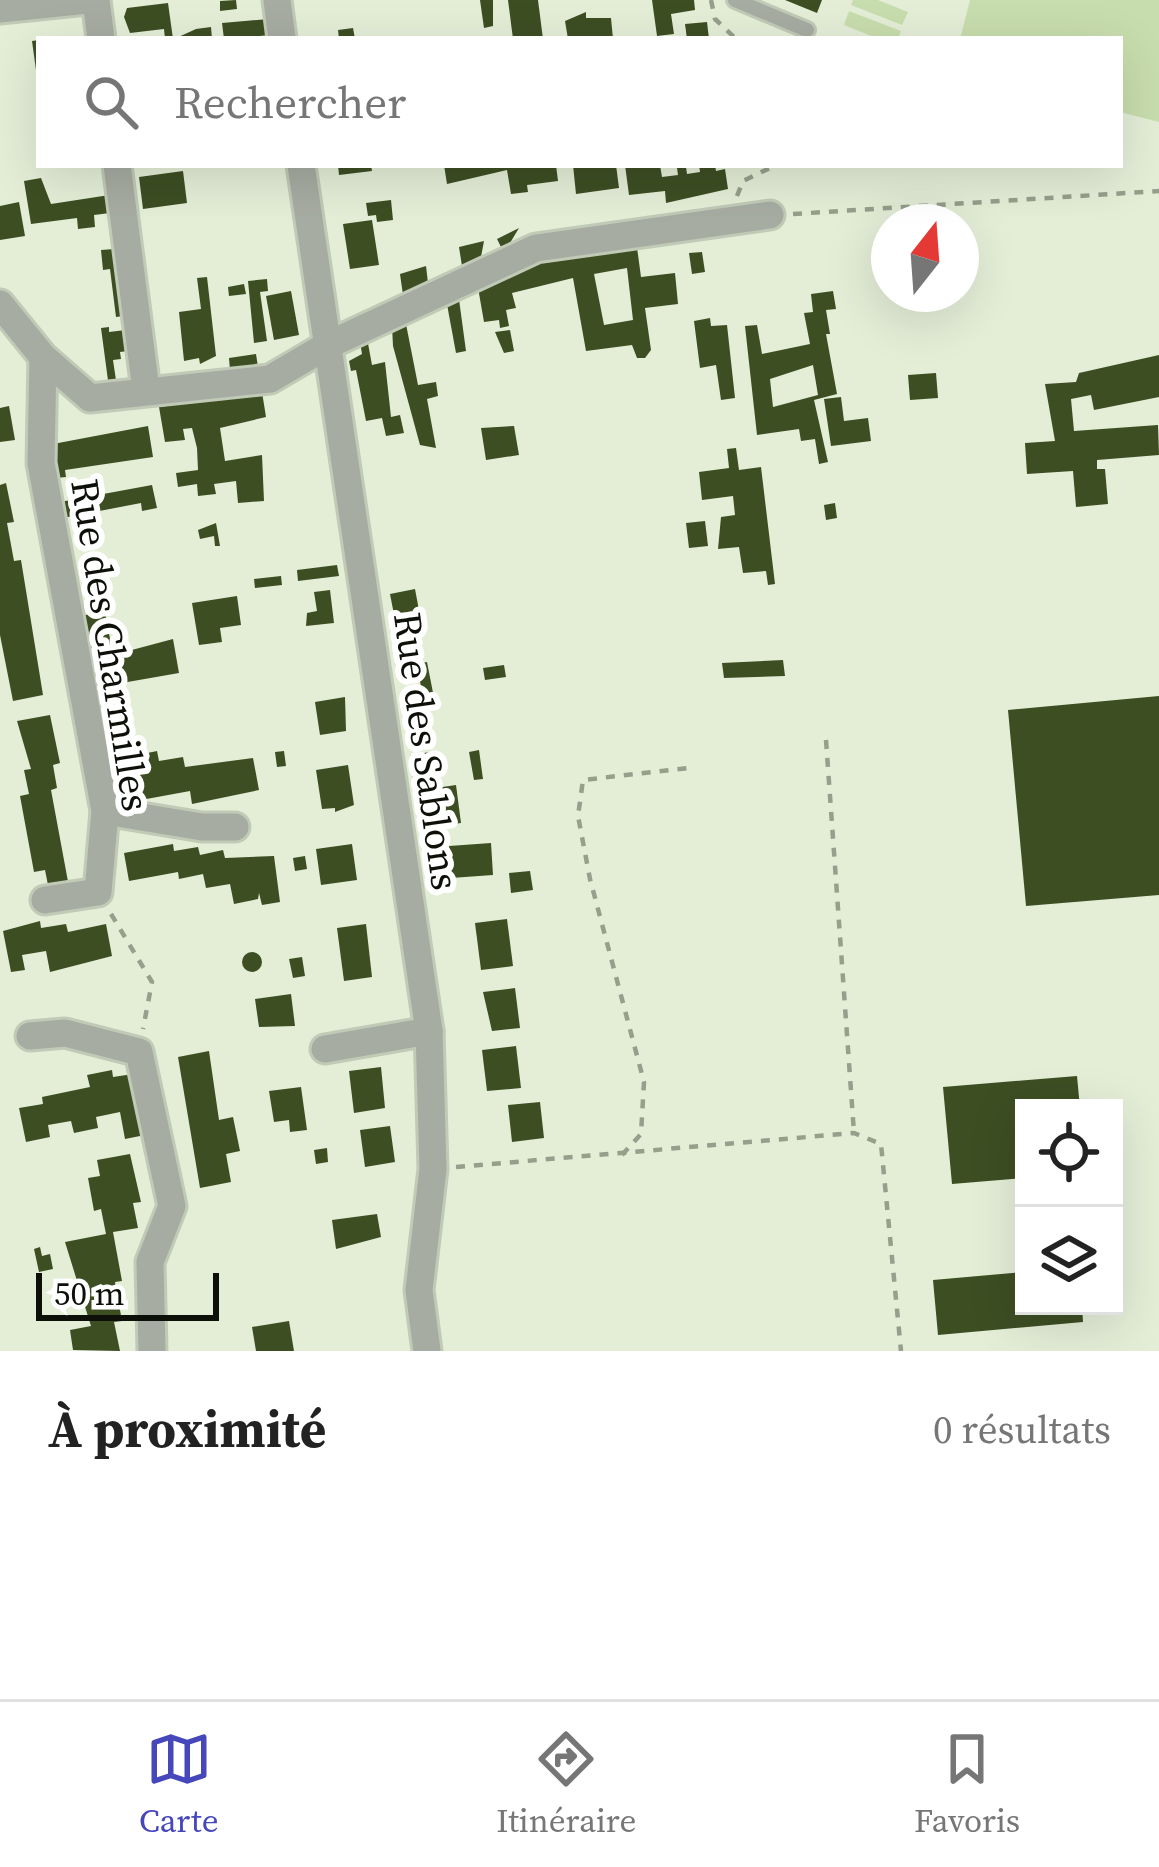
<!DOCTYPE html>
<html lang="fr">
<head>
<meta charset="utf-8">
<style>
  :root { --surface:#fff; --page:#f2f2f2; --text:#222; --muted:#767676; --line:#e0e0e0; --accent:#4747bc }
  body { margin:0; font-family:"Source Serif 4",serif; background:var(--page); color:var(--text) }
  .controls { position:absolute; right:36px; bottom:36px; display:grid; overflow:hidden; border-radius:0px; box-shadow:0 12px 48px #0002 }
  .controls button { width:108px; height:108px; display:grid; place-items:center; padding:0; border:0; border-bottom:3px solid var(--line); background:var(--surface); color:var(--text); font:60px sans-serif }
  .compass { position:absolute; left:871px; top:204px; width:108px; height:108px; border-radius:50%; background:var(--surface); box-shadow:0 12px 48px #0002; rotate:17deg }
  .scale { position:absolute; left:36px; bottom:30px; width:183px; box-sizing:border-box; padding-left:12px; border:6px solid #0c1008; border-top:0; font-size:33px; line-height:42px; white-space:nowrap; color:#0c1008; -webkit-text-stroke:9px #fff; paint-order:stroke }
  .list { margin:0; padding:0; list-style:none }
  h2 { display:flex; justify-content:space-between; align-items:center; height:156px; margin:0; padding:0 48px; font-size:51px }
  h2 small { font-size:39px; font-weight:400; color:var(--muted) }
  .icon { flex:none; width:66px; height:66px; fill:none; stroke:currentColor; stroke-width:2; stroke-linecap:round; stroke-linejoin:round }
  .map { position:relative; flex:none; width:1159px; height:1351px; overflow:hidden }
  .search { position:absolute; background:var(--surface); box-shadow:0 12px 48px #0002; left:36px; right:36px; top:36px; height:132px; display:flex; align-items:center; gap:30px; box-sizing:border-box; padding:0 42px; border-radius:0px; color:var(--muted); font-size:45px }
  .sheet { height:348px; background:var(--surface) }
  nav { display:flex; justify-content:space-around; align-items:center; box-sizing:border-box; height:168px; border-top:3px solid var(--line); background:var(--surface); font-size:33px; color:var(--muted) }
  nav a { display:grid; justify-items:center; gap:6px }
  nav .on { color:var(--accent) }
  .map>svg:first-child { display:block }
  .green { fill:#c8ddad }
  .building { fill:#3d4e23; fill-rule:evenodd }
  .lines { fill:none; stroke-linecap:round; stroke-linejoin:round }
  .lane-casing { stroke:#c1cab6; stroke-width:20 }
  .street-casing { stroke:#c1cab6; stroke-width:33 }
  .path { stroke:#969e8c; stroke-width:4.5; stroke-dasharray:9 9; stroke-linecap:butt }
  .lane { stroke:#a7aca2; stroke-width:14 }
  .street { stroke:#a7aca2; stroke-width:27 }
  .labels { text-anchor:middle; stroke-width:12; stroke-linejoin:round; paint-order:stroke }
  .street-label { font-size:39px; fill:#0c1008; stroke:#fff }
</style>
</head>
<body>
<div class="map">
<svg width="1159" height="1351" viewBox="0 0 1159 1351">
  <rect width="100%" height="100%" fill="#e4eed7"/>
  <!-- green -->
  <g class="green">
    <path d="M853 0H878L908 12 902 25 851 5Z"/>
    <path d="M970 0H1159V122L1120 112V39H960Z"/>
    <path d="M849 11 901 31 898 39H879L844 25Z"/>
  </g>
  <!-- building -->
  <g class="building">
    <path d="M236 0 237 9 220 11V1Z"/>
    <path d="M480 0H493V26L484 28Z"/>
    <path d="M508 0H538L543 39H513Z"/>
    <path d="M652 0H694L695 10 671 14 674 34 657 36Z"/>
    <path d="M785 0H822L817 13Z"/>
    <path d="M168 3 173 39H165L164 29 130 33 124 17 127 8Z"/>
    <path d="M586 12V18H611L613 39H568L565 21Z"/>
    <path d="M269 19 271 35 224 39 222 23Z"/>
    <path d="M707 22 709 39H687L685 24Z"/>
    <path d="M211 27 212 39H174L196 29Z"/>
    <path d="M353 28 355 39H339L338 30Z"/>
    <path d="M39 40V70H36L32 41Z"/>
    <path d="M338 165H371L372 171 339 175Z"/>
    <path d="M444 165H556L558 181 527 185 528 192 511 194 507 170 447 184Z"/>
    <path d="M573 165H616L619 188 576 194Z"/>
    <path d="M625 165H660L662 177 678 175 677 168 686 167 687 174 700 172 699 165H715L716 171 725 169 728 189 666 203 665 191 629 195Z"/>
    <path d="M183 171 187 203 143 209 139 177Z"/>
    <path d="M41 178 51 204 116 194 118 212 94 215 95 227 78 229 77 218 31 224 24 181Z"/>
    <path d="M391 200 393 220 377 222 376 215 368 216 366 203Z"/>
    <path d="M19 202 25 236 0 240V206Z"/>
    <path d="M372 220 379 265 350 269 343 224Z"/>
    <path d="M519 228 510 243 501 247 497 239Z"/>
    <path d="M636 240 641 277 675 273 678 304 645 308 651 350 645 358H637L632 345 586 351 573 278 512 293 516 308 506 310 509 326 500 328 499 320 484 322 477 282 525 259ZM627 268 633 320 604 325 594 274Z"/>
    <path d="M484 241 481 257 462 266 459 247Z"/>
    <path d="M114 249 116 259 132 315 116 317 110 269 103 270 101 250Z"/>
    <path d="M702 252 705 272 692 274 689 253Z"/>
    <path d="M426 266 428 283 403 295 400 274Z"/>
    <path d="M207 277 216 356 200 364 199 358 184 361 179 312 201 309 197 278Z"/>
    <path d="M267 279 268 291 260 292 267 341 254 343 248 281Z"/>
    <path d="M244 284 246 294 229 296 228 287Z"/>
    <path d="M291 291 299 335 274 340 266 296Z"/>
    <path d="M833 291 836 309 826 310 830 334H826L837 394 814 400 828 462 819 464 815 439 801 441 799 429 757 435 745 326 757 325 762 354 810 344 804 313 813 312 811 294ZM813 365 818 395 773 407 770 379Z"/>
    <path d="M458 292 466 351 456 353 446 299Z"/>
    <path d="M710 318 711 326 727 325 735 398 721 400 716 365 700 368 694 321Z"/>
    <path d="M405 319 418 385 436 382 438 396 427 399 436 448 420 445 393 346 392 326Z"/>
    <path d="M109 327V332L134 329 137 350 120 352 121 359 113 360 117 387 109 388 101 328Z"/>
    <path d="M510 330 514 351 504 353 495 332Z"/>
    <path d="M367 338 372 365 385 362 391 417 400 415 404 433 386 436 382 418 366 421 356 370 351 371 349 361 362 354 360 342Z"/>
    <path d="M256 354 258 367 230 371 229 358Z"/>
    <path d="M1159 355V397L1094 410 1091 395 1071 399 1074 431 1158 425 1159 455 1097 460V469H1105L1108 504 1076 507 1073 471 1027 474 1025 443 1055 441 1045 384 1076 382 1079 373Z"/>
    <path d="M936 373 938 398 910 400 908 375Z"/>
    <path d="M262 392 266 417 220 428 225 461 262 455 264 501 238 503 236 481 214 484 216 494 198 496 197 484 178 487 176 473 198 470 197 448 192 428 183 429 185 440 165 442 159 407Z"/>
    <path d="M841 397 844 421 868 418 871 441 831 446 824 399Z"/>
    <path d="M9 406 15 440 0 442V408Z"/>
    <path d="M148 426 153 457 65 470 66 477 56 478 53 444Z"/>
    <path d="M514 426 519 455 486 460 481 428Z"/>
    <path d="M736 448 739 470 761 467 775 584 768 585 766 571 743 573 739 547 718 549 721 517 735 515 733 496 702 500 699 472 729 468 727 449Z"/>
    <path d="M6 483 14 522 7 523 14 561 21 560 43 695 13 701 0 635V485Z"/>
    <path d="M152 485 157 508 142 511 141 503 63 518 60 502Z"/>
    <path d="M835 503 837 518 826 520 824 505Z"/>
    <path d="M705 521 708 546 689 548 686 523Z"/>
    <path d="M216 523 220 546H215L214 536 200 539 198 530Z"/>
    <path d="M337 565 339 576 298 581 297 570Z"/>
    <path d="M281 576 282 585 255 588 254 579Z"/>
    <path d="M415 589 422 626 397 630 390 594Z"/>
    <path d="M330 590 334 623 306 626 307 613 317 611 314 592Z"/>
    <path d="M237 596 241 625 220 628 222 642 199 645 192 603Z"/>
    <path d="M105 612 113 655 173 639 179 673 99 687 85 615Z"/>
    <path d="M783 660 785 676 724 678 722 663Z"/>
    <path d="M427 662 435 703 414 707 410 689 421 687 417 664Z"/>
    <path d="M504 665 506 677 485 680 483 668Z"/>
    <path d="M1159 696V895L1026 906 1008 710Z"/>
    <path d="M345 697 346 731 320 735 315 702Z"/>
    <path d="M124 710 133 756 157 751 159 761 183 757 185 767 253 758 259 790 192 804 190 791 141 800 140 792 120 796 105 714Z"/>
    <path d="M50 715 60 763 53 765 57 788 51 790 69 887 49 890 45 870 34 872 20 796 29 794 24 770 31 769 17 721Z"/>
    <path d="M479 750 483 779 474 780 469 752Z"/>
    <path d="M284 751 286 766 277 767 275 752Z"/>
    <path d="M438 751 440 769 428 771 430 786 414 788 410 755Z"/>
    <path d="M348 765 354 805 335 812V808L322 809 316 770Z"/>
    <path d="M456 785 461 823 431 827 422 790Z"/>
    <path d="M491 843 493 875 451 878 449 846Z"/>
    <path d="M173 844 174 851 198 847 200 855 223 850 225 858 274 856 280 902 262 905 259 893 258 899 234 904 230 884 206 888 203 874 179 879 178 872 129 881 124 853Z"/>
    <path d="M352 844 357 880 321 885 316 849Z"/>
    <path d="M305 856 307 869 295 871 293 858Z"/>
    <path d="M530 871 533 890 511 893 509 873Z"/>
    <path d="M507 919 513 966 481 970 475 923Z"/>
    <path d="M40 921 41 928 66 924 68 932 106 924 112 956 50 972 46 951 22 955 25 970 11 972 3 931Z"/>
    <path d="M366 924 372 977 344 981 337 928Z"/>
    <circle cx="252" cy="962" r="10"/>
    <path d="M302 957 305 976 293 978 289 959Z"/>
    <path d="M515 988 520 1028 492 1031 483 992Z"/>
    <path d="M291 994 295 1026 259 1027 255 999Z"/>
    <path d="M516 1046 521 1088 487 1091 482 1050Z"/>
    <path d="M209 1051 219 1120 233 1117 240 1151 226 1154 231 1182 200 1188 178 1057Z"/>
    <path d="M381 1067 385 1108 354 1113 349 1071Z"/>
    <path d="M112 1070 113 1077 133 1074 145 1135 125 1139 120 1112 96 1117 98 1128 74 1133 71 1121 48 1125 50 1137 26 1142 19 1108 43 1104 42 1097 90 1087 87 1075Z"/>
    <path d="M1077 1076 1080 1108H1024V1178L952 1184 943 1087Z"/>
    <path d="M301 1087 307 1130 290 1132 289 1120 274 1122 269 1091Z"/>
    <path d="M540 1102 544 1138 512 1142 508 1105Z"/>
    <path d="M390 1126 395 1162 365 1167 360 1130Z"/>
    <path d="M327 1148 328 1162 316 1164 314 1150Z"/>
    <path d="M130 1154 141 1202 133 1203 138 1228 113 1232 122 1281 115 1282 122 1321 114 1322 120 1351 73 1350 70 1330 91 1326 65 1242 106 1234 101 1209 94 1211 88 1178 100 1176 97 1160Z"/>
    <path d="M377 1214 381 1237 336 1249 332 1220Z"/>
    <path d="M40 1247 42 1256 50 1254 53 1269 39 1272 34 1249Z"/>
    <path d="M1024 1272V1306H1082L1083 1322 938 1335 933 1280Z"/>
    <path d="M289 1321 294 1351H256L252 1327Z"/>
  </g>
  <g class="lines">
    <!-- lane casing -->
    <g class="lane-casing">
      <path id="lane" d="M735 0 807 30"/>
    </g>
    <!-- street casing -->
    <g class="street-casing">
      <g id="street">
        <path d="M96 0 101 39"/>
        <path d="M277 0 282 39"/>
        <path d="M0 9 87 0"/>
        <path d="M117 165 146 390"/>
        <path d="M301 165 429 1031 433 1169 419 1290 427 1351"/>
        <path d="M0 304 43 357 90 398 270 379 328 345 536 248 770 215"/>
        <path d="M43 357 41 463 105 811 98 892 45 900"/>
        <path d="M105 811 202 827H235"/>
        <path d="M30 1036 65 1033 139 1052 172 1206 150 1262 152 1351"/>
        <path d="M325 1049 429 1031"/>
      </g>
    </g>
    <!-- path -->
    <g class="path">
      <path d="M711 0 715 19 736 39"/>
      <path d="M737 196 743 181 776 165"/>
      <path d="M793 214 1159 191"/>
      <path d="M826 740 854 1133"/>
      <path d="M111 914 152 982 143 1029"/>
      <path d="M622 1155 641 1134 644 1082 590 879 578 816 583 780 688 768"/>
      <path d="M456 1167 854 1133 881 1144 901 1351"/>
    </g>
    <!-- lane -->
    <use href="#lane" class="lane"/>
    <!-- street -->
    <use href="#street" class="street"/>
  </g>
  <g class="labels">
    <!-- street labels -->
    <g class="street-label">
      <text transform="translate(111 645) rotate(81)" y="14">Rue des Charmilles</text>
      <text transform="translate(427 751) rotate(82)" y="14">Rue des Sablons</text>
    </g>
  </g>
</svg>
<div class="controls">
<button><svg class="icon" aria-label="locate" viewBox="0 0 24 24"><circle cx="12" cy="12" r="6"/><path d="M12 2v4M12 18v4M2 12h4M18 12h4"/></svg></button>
<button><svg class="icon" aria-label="layers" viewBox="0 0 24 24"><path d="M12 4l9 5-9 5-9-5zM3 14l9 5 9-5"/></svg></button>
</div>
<svg class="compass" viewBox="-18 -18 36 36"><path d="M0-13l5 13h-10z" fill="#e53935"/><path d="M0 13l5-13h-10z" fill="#767676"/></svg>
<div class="scale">50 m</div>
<div class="search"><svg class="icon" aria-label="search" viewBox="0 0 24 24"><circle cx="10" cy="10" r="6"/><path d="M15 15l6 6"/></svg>Rechercher</div>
</div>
<section class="sheet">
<h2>À proximité<small>0 résultats</small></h2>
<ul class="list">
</ul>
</section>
<nav>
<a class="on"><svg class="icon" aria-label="map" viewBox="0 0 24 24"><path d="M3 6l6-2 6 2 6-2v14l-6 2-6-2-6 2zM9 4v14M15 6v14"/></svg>Carte</a>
<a><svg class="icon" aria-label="directions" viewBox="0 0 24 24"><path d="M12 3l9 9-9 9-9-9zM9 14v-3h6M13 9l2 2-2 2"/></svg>Itinéraire</a>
<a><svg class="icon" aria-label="saved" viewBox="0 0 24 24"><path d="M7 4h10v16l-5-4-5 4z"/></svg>Favoris</a>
</nav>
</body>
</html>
